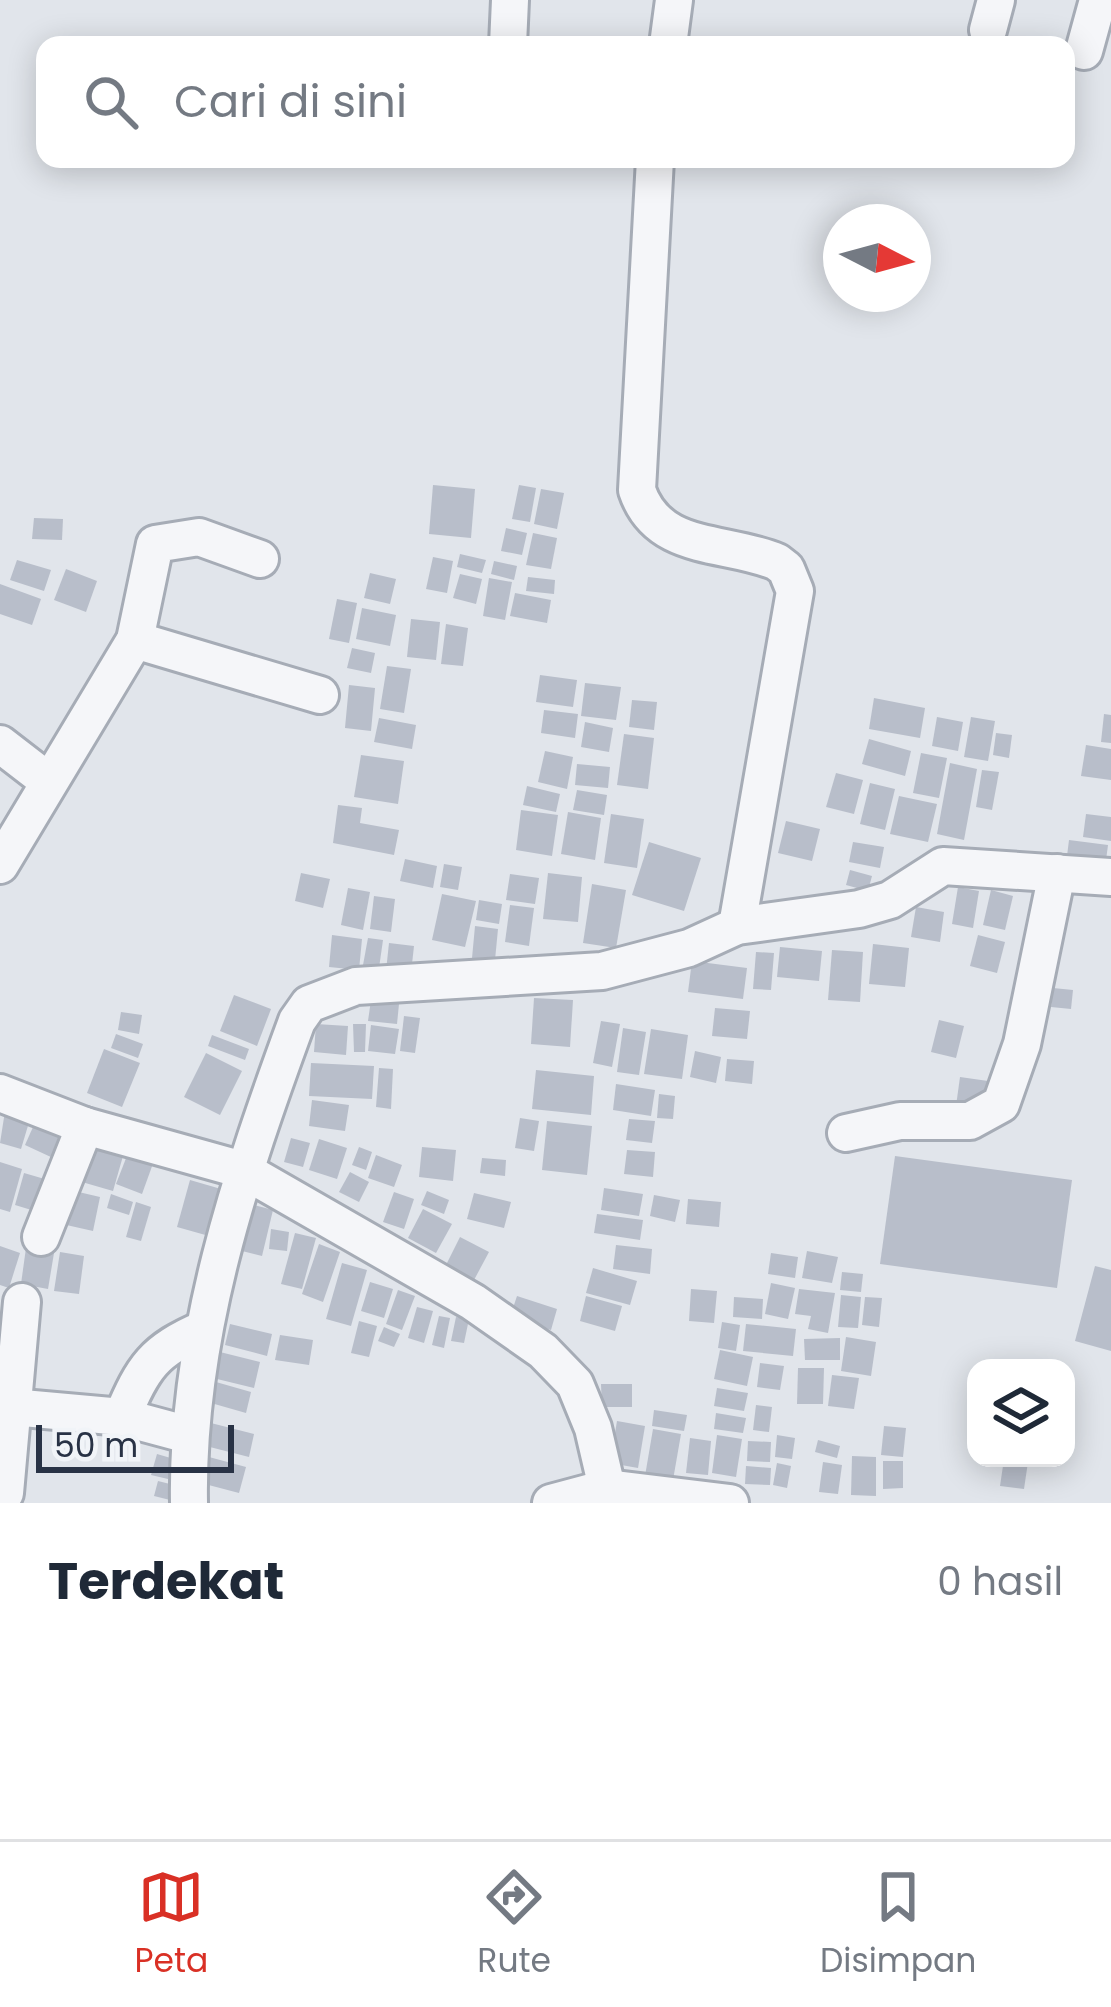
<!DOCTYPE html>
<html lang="id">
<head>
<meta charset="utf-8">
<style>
  :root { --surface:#fff; --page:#f2f2f3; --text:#1f2937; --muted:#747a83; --line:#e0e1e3; --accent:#d93025 }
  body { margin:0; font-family:Poppins,sans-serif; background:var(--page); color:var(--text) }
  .controls { position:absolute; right:36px; bottom:36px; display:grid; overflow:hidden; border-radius:24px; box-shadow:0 6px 30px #0003 }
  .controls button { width:108px; height:108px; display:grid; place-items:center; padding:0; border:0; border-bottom:3px solid var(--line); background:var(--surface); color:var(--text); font:60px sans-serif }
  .compass { position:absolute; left:823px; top:204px; width:108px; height:108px; border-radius:50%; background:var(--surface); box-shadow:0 6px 30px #0003; rotate:96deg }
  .scale { position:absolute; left:36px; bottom:30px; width:198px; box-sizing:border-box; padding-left:12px; border:6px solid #283245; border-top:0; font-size:33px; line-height:42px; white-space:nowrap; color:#283245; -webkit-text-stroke:9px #f1f4f8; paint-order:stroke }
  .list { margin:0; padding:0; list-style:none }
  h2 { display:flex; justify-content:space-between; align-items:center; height:156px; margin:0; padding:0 48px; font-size:51px }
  h2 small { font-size:39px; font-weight:400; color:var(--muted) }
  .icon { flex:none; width:66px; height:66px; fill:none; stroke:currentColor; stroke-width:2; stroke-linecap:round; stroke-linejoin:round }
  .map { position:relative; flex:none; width:1111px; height:1503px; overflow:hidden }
  .search { position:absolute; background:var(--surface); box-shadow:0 6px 30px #0003; left:36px; right:36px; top:36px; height:132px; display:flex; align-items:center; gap:30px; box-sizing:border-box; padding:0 42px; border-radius:24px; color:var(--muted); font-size:45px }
  .sheet { height:336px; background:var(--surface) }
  nav { display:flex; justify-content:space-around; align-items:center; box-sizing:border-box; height:168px; border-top:3px solid var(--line); background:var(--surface); font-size:33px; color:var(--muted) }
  nav a { display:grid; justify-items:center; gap:6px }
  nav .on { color:var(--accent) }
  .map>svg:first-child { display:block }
  .building { fill:#b8beca }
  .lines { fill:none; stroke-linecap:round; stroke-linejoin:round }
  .minor-casing { stroke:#a6acb6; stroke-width:42 }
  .minor { stroke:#f5f6f9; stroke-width:36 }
</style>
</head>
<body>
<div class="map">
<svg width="1111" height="1503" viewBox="0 0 1111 1503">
  <rect width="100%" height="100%" fill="#e1e5eb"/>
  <!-- building -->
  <g class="building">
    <path d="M433 485 475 489 471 538 429 534Z"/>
    <path d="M519 485 536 488 530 522 512 519Z"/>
    <path d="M541 489 564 493 557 529 534 524Z"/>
    <path d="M34 518 63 519 62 540 32 539Z"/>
    <path d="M506 528 527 533 522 555 501 551Z"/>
    <path d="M533 533 557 538 551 569 526 565Z"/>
    <path d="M460 554 486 560 482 573 457 567Z"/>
    <path d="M433 557 453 561 447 593 426 589Z"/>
    <path d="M17 560 51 570 44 591 10 580Z"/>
    <path d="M494 561 517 566 514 580 491 574Z"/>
    <path d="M66 569 97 581 86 612 54 600Z"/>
    <path d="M370 573 396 579 390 604 364 598Z"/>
    <path d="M460 574 482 579 476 604 453 598Z"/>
    <path d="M528 577 555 580 554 594 526 591Z"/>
    <path d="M489 578 512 582 505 620 483 616Z"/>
    <path d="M0 584 41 599 32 625 0 614Z"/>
    <path d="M515 593 551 600 547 623 510 616Z"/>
    <path d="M337 599 357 603 349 643 329 639Z"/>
    <path d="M362 608 396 615 390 646 356 639Z"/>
    <path d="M411 619 440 622 436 660 407 657Z"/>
    <path d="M446 624 468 628 463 666 441 664Z"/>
    <path d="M352 648 375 653 371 673 347 668Z"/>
    <path d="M387 666 411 669 404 713 380 709Z"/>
    <path d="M540 675 577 680 573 707 536 702Z"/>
    <path d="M585 683 621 687 616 720 581 716Z"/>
    <path d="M349 685 375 688 371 731 345 728Z"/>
    <path d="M874 698 925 708 920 738 869 729Z"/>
    <path d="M632 700 657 702 654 730 629 727Z"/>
    <path d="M544 710 578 714 575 738 541 733Z"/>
    <path d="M1104 714 1111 715V743L1101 742Z"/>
    <path d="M937 717 963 722 958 751 932 746Z"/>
    <path d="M971 717 995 721 988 761 964 757Z"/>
    <path d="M379 718 416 725 412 749 374 742Z"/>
    <path d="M585 722 613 728 609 752 581 747Z"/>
    <path d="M996 733 1012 735 1009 758 993 755Z"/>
    <path d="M624 734 654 738 648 789 617 785Z"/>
    <path d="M869 739 911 751 905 776 862 764Z"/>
    <path d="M1086 745 1111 749V780L1081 776Z"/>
    <path d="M545 751 573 757 567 789 538 782Z"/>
    <path d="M921 753 947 758 939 798 913 793Z"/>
    <path d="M361 755 404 761 398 804 354 797Z"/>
    <path d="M950 763 977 769 964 840 937 834Z"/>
    <path d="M577 764 610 767 608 788 575 785Z"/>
    <path d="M982 770 999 772 992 810 976 807Z"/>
    <path d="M836 773 863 780 854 814 826 807Z"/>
    <path d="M870 783 895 789 885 830 860 824Z"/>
    <path d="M527 786 560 794 556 812 523 805Z"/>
    <path d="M577 790 607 795 604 815 573 810Z"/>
    <path d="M899 796 937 804 928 842 890 834Z"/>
    <path d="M338 805 362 808 360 823 399 830 394 855 333 843Z"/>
    <path d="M521 810 558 815 552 856 516 850Z"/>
    <path d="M568 812 601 818 595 860 561 854Z"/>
    <path d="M611 814 644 819 637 868 604 863Z"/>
    <path d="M1086 814 1111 817V841L1083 837Z"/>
    <path d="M786 821 820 829 812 861 778 853Z"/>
    <path d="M1069 840 1108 845 1105 868 1066 864Z"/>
    <path d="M649 842 701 858 684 911 632 895Z"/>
    <path d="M853 842 884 847 880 868 849 862Z"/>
    <path d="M405 859 437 866 433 888 400 881Z"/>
    <path d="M444 864 462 867 458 890 440 887Z"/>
    <path d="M850 870 872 876 868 891 846 885Z"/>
    <path d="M301 873 330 879 323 908 295 901Z"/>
    <path d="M548 873 582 877 578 922 543 919Z"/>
    <path d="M510 874 539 878 535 904 506 900Z"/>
    <path d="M592 884 626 890 616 948 583 943Z"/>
    <path d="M958 887 979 891 973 928 952 924Z"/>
    <path d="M348 888 370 892 363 930 341 925Z"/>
    <path d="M991 890 1013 896 1005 930 983 925Z"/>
    <path d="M442 894 476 901 465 947 432 940Z"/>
    <path d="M374 896 395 899 391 932 370 929Z"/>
    <path d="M479 900 502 904 499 924 476 920Z"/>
    <path d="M510 905 534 908 529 946 505 942Z"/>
    <path d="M916 907 944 912 940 942 911 937Z"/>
    <path d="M475 926 498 929 495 960 472 958Z"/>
    <path d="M332 935 362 939 359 970 329 967Z"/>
    <path d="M978 935 1005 942 997 973 970 966Z"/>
    <path d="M368 938 383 940 379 968 363 965Z"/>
    <path d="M389 943 414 946 411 973 386 971Z"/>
    <path d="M873 944 909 948 905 987 869 984Z"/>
    <path d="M780 947 822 951 819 981 777 977Z"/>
    <path d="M832 950 863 952 860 1002 828 1000Z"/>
    <path d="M756 952 774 953 771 990 753 989Z"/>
    <path d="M692 961 747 968 743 999 688 992Z"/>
    <path d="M1053 988 1073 990 1071 1009 1051 1007Z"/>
    <path d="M234 995 271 1009 257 1046 220 1031Z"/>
    <path d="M534 998 573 1000 570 1047 531 1044Z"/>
    <path d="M371 1000 399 1004 397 1024 368 1021Z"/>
    <path d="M715 1008 750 1011 747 1039 712 1036Z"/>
    <path d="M121 1012 142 1015 139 1034 118 1030Z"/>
    <path d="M404 1016 420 1018 415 1053 400 1051Z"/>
    <path d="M939 1020 964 1026 956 1058 931 1052Z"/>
    <path d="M601 1021 620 1024 612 1067 593 1063Z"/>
    <path d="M316 1024 348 1026 346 1055 314 1052Z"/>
    <path d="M353 1024H366L365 1052H354Z"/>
    <path d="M371 1025 399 1029 395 1054 368 1051Z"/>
    <path d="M623 1028 646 1032 639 1075 617 1072Z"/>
    <path d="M651 1029 688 1035 682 1079 644 1074Z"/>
    <path d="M116 1034 143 1044 138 1058 111 1048Z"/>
    <path d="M212 1035 249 1049 245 1060 208 1046Z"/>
    <path d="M104 1049 140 1063 122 1107 87 1093Z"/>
    <path d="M695 1051 721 1057 716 1083 690 1077Z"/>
    <path d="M206 1053 242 1071 220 1115 184 1097Z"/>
    <path d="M727 1059 754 1061 752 1084 725 1081Z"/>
    <path d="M311 1063 374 1066 372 1099 309 1096Z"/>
    <path d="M379 1068 393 1069 391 1109 376 1107Z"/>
    <path d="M536 1070 594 1076 591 1115 532 1109Z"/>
    <path d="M960 1077 988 1081 984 1110 956 1106Z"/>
    <path d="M616 1084 655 1090 651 1116 613 1110Z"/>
    <path d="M659 1094 675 1096 673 1119 657 1118Z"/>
    <path d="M312 1100 349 1105 345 1131 309 1126Z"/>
    <path d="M5 1111 30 1119 21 1149 0 1143Z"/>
    <path d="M37 1118 65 1131 53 1158 25 1145Z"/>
    <path d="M520 1118 539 1121 534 1151 515 1148Z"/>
    <path d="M629 1119 655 1121 652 1143 626 1140Z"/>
    <path d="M547 1121 592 1126 587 1175 542 1170Z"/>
    <path d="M88 1137 125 1149 113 1191 75 1180Z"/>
    <path d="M291 1138 310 1143 303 1167 284 1162Z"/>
    <path d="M319 1139 347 1148 337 1179 309 1170Z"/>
    <path d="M359 1147 372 1152 366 1170 352 1165Z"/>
    <path d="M422 1147 456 1150 453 1181 419 1177Z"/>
    <path d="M130 1148 155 1158 142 1194 116 1184Z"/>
    <path d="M627 1150 655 1152 653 1177 624 1174Z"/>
    <path d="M376 1155 402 1165 394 1187 368 1178Z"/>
    <path d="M895 1156 1072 1180 1057 1288 880 1264Z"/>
    <path d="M482 1158 506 1160 505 1176 480 1173Z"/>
    <path d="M0 1162 22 1169 10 1212 0 1209Z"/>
    <path d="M350 1172 369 1182 359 1202 339 1192Z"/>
    <path d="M24 1173 48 1180 38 1212 15 1205Z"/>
    <path d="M190 1180 221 1189 209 1236 177 1227Z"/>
    <path d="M604 1188 643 1194 639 1216 601 1210Z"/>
    <path d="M70 1190 100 1197 93 1231 62 1224Z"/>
    <path d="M427 1191 449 1200 444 1214 421 1205Z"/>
    <path d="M394 1192 414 1199 404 1229 383 1222Z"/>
    <path d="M474 1193 511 1202 504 1228 467 1219Z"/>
    <path d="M111 1194 133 1202 129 1215 107 1208Z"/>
    <path d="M654 1195 680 1200 675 1222 650 1216Z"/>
    <path d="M688 1199 721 1202 719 1227 686 1224Z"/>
    <path d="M136 1202 151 1207 141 1241 126 1237Z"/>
    <path d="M242 1202 273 1210 262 1256 230 1248Z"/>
    <path d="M423 1209 452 1224 436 1253 408 1238Z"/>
    <path d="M597 1214 643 1220 640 1240 594 1233Z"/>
    <path d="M271 1229 289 1232 287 1251 269 1249Z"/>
    <path d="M295 1233 316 1238 302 1289 281 1284Z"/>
    <path d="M460 1237 489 1252 474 1280 446 1265Z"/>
    <path d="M319 1244 340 1252 323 1302 302 1294Z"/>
    <path d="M616 1245 652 1249 650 1274 613 1269Z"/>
    <path d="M0 1246 20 1253 9 1288 0 1285Z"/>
    <path d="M26 1248 54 1253 48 1289 21 1284Z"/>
    <path d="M807 1251 838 1257 832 1283 802 1278Z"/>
    <path d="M60 1252 84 1256 79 1294 54 1291Z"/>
    <path d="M771 1253 798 1257 795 1278 768 1274Z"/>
    <path d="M342 1263 367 1270 351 1326 326 1319Z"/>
    <path d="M1095 1266 1111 1270V1351L1075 1341Z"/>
    <path d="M593 1268 637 1281 630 1305 586 1293Z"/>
    <path d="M842 1272 863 1274 861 1292 840 1290Z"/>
    <path d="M370 1282 393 1289 384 1318 361 1311Z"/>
    <path d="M771 1283 795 1288 788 1319 765 1314Z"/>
    <path d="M691 1289 717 1291 714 1323 689 1321Z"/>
    <path d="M799 1289 835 1293 828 1333 808 1329 811 1316 795 1314Z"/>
    <path d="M398 1290 415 1296 402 1330 386 1324Z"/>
    <path d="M841 1295 861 1297 858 1328 838 1327Z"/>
    <path d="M517 1296 557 1309 551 1330 510 1317Z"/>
    <path d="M586 1296 622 1306 615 1331 580 1321Z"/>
    <path d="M734 1297 763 1299 762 1319 733 1317Z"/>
    <path d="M865 1297 882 1298 879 1327 862 1325Z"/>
    <path d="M417 1307 433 1311 424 1343 408 1338Z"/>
    <path d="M439 1316 450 1318 444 1348 432 1345Z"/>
    <path d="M456 1317 469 1319 464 1343 451 1341Z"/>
    <path d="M359 1321 377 1326 369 1357 351 1353Z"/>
    <path d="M722 1322 740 1325 736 1351 718 1348Z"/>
    <path d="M230 1324 272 1334 267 1356 225 1345Z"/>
    <path d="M746 1324 796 1329 793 1356 743 1351Z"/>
    <path d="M384 1327 400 1334 394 1347 378 1341Z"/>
    <path d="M280 1335 313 1340 309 1365 275 1360Z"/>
    <path d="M846 1337 876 1342 871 1376 841 1371Z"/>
    <path d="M840 1338V1360H805L804 1339Z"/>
    <path d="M720 1350 753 1357 747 1386 714 1379Z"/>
    <path d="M220 1352 260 1362 254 1388 213 1378Z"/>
    <path d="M760 1363 784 1366 780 1390 757 1387Z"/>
    <path d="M798 1368H824L823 1404H797Z"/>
    <path d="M832 1375 859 1378 854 1409 828 1406Z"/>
    <path d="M216 1382 251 1392 246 1413 211 1403Z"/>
    <path d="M601 1384H632V1407H602Z"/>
    <path d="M717 1388 748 1393 744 1411 714 1406Z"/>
    <path d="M756 1405 772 1407 769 1432 753 1430Z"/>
    <path d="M654 1410 687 1415 684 1431 652 1426Z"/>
    <path d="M716 1413 746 1418 743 1433 714 1429Z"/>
    <path d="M617 1421 645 1426 638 1468 610 1463Z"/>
    <path d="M207 1422 254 1434 249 1457 202 1445Z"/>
    <path d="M884 1426 906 1428 903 1457 881 1455Z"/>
    <path d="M653 1429 681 1434 673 1480 645 1476Z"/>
    <path d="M717 1435 742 1439 736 1477 712 1473Z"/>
    <path d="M777 1435 795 1438 792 1459 775 1457Z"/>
    <path d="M690 1438 711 1441 708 1475 686 1473Z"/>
    <path d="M818 1440 840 1446 837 1458 815 1452Z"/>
    <path d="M748 1441 771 1442 770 1462 747 1461Z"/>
    <path d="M157 1454 174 1459 168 1479 151 1475Z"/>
    <path d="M852 1456 876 1457V1496L851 1495Z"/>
    <path d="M209 1457 246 1467 239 1493 201 1483Z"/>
    <path d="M1004 1459 1028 1462 1024 1489 1000 1486Z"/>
    <path d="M883 1461H903V1488L883 1489Z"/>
    <path d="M823 1462 842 1465 838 1494 819 1492Z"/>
    <path d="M777 1463 791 1466 787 1488 773 1485Z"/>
    <path d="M746 1466 771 1468 770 1485 745 1484Z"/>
    <path d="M158 1481 186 1488 182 1503 154 1496Z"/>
  </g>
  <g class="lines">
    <!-- minor casing -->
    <g class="minor-casing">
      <g id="minor">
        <path d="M988 30 996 0"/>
        <path d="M508 45 510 0"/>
        <path d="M668 45 674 0"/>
        <path d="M1084 51 1098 0"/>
        <path d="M655 159 637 490C658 553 726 540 777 562L786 569 795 591 737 926"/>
        <path d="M135 640 320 695"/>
        <path d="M0 744 48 781"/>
        <path d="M0 865 135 640 155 544 199 537 260 559"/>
        <path d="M0 1093 85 1126 243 1170 473 1302 543 1351 575 1384 593 1428 607 1488"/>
        <path d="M846 1133 900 1121H970L1001 1104 1022 1044 1057 873"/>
        <path d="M41 1237 85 1126"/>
        <path d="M0 1406 122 1417 189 1435"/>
        <path d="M122 1417C143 1367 154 1350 204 1329"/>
        <path d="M5 1493 22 1302"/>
        <path d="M189 1503C186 1336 240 1176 297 1021L309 1004 356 986 602 971 689 948 737 926 859 909 890 900 943 866 1111 877"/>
        <path d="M551 1503 607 1488 730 1503"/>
      </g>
    </g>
    <!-- minor -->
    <use href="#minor" class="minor"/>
  </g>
</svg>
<div class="controls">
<button><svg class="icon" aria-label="layers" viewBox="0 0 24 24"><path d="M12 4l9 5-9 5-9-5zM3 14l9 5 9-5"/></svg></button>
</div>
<svg class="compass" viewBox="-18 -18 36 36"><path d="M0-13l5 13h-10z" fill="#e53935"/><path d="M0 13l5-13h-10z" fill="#747a83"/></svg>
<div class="scale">50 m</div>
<div class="search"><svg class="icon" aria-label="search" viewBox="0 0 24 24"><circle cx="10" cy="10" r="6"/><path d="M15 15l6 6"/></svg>Cari di sini</div>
</div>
<section class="sheet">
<h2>Terdekat<small>0 hasil</small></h2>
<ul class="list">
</ul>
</section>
<nav>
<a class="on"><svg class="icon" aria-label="map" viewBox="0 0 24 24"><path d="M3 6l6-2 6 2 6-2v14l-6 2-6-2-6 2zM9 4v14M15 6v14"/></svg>Peta</a>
<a><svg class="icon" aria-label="directions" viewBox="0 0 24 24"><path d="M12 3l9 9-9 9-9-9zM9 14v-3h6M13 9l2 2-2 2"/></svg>Rute</a>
<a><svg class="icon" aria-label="saved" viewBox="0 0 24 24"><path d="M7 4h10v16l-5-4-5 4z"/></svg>Disimpan</a>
</nav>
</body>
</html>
